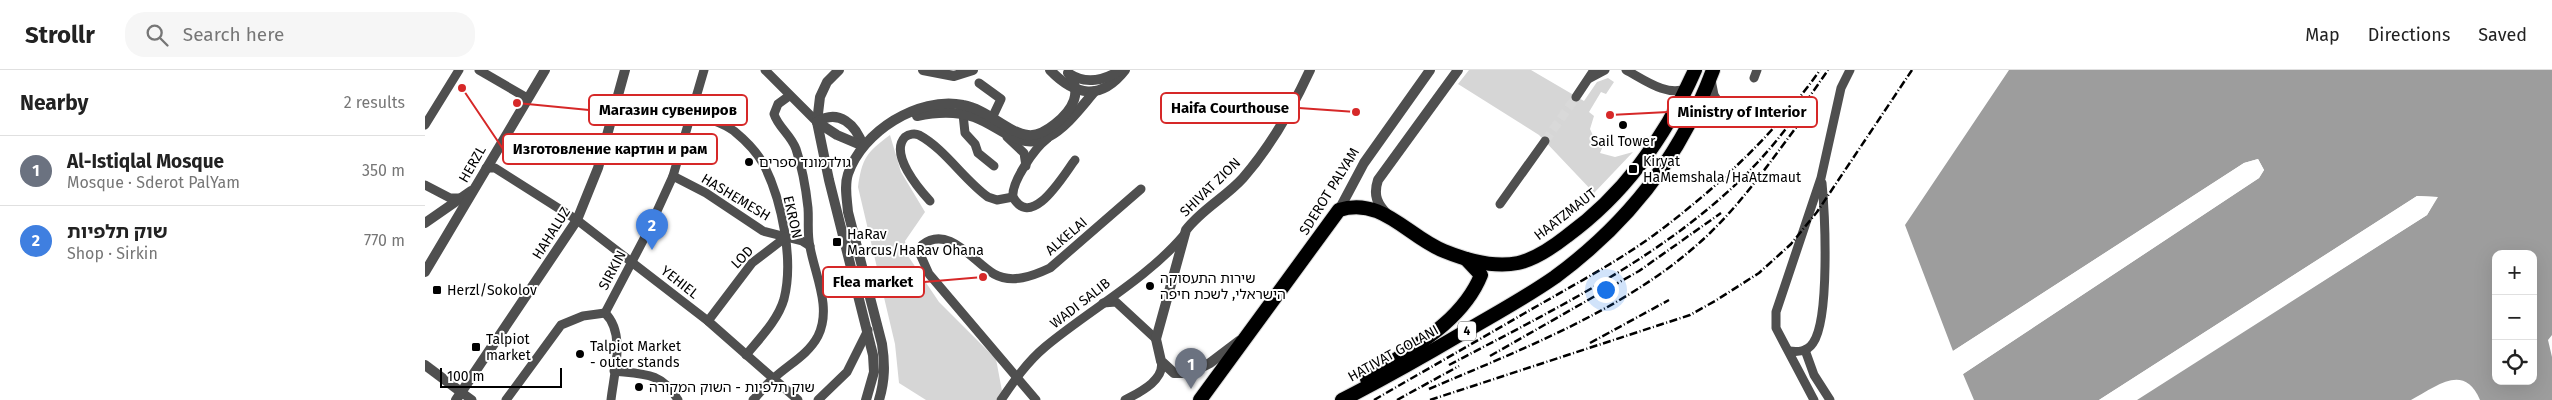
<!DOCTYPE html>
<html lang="en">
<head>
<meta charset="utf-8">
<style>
  :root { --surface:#fff; --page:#f6f6f6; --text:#222; --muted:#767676; --line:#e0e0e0; --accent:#d93025 }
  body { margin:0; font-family:"Fira Sans","Noto Sans Hebrew",sans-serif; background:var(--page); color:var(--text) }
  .controls { position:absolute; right:15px; bottom:15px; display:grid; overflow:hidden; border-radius:10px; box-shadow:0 5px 20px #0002 }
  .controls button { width:45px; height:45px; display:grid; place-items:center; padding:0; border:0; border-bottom:1px solid var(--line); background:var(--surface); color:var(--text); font:25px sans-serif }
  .scale { position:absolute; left:15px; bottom:12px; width:122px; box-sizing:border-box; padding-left:5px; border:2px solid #000; border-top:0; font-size:14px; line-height:18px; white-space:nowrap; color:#000; -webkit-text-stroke:4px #fff; paint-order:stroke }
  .you { position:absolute; left:1180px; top:219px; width:18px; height:18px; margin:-12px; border:4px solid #fff; border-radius:50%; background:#1a73e8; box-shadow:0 0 0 8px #1a73e833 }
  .badge { display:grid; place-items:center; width:32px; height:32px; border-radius:50%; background:var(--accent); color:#fff; font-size:16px; font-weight:700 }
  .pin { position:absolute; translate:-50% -41px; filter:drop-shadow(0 1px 2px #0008) }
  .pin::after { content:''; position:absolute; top:26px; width:18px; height:15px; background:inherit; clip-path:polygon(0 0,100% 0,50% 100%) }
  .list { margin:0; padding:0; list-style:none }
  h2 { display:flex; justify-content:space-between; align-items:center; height:65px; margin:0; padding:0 20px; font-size:21px }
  h2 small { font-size:16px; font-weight:400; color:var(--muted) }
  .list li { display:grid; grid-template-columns:32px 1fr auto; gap:15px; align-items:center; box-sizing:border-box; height:70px; padding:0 20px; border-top:1px solid var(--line) }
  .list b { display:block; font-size:19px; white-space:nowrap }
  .list p { margin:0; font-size:16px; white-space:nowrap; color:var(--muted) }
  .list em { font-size:16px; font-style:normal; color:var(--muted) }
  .icon { flex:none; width:28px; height:28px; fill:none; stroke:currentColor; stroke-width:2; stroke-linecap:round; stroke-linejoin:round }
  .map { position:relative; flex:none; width:2127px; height:330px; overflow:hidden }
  header { display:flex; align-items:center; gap:30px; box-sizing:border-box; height:70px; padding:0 25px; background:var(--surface); border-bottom:1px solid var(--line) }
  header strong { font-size:24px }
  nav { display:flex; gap:28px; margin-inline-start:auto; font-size:18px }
  .search { width:350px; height:45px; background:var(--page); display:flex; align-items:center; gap:12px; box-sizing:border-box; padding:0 18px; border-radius:20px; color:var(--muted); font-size:19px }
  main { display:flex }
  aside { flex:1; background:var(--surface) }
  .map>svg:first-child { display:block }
  .green { fill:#d6d6d6 }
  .water { fill:#9d9d9d; fill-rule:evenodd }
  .pier { fill:#fff }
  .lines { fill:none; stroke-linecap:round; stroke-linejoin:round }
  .minor-tunnel { stroke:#d9d9d9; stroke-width:9; stroke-dasharray:9 4.5; stroke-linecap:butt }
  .trunk-casing { stroke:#dbdbdb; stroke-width:16 }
  .minor { stroke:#4f4f4f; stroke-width:9 }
  .tertiary { stroke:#4f4f4f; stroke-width:10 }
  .trunk { stroke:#000; stroke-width:14 }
  .rail { stroke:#000; stroke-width:2.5; stroke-dasharray:8 2.5 1 2.5; stroke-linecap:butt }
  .poi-dot { fill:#000; stroke:#fff; stroke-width:2 }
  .labels { text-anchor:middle; stroke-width:4; stroke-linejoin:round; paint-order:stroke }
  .shield { fill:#fff; stroke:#4c4c4c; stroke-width:1 }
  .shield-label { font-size:12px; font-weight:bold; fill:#000 }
  .poi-label { font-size:14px; fill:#000; stroke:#fff; text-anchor:start }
  .street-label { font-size:14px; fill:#000; stroke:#fff }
  .leader { fill:none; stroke:#d62828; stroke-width:2 }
  .callout-dot { fill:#d62828; stroke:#fff; stroke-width:2 }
  .callout { fill:#fff; stroke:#d62828; stroke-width:2 }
  .callout-label { font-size:15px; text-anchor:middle; font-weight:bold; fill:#000 }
</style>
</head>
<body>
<header>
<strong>Strollr</strong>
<div class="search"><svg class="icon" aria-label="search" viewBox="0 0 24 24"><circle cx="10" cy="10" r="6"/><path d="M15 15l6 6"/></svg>Search here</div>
<nav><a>Map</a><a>Directions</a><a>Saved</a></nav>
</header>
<main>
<aside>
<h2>Nearby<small>2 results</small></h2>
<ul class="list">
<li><span class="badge" style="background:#6b7280">1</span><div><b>Al-Istiqlal Mosque</b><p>Mosque · Sderot PalYam</p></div><em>350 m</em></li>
<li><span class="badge" style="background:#3f7fe0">2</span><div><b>שוק תלפיות</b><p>Shop · Sirkin</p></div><em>770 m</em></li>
</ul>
</aside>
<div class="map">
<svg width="2127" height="330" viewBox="0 0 2127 330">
  <rect width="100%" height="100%" fill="#fff"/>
  <!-- green -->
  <g class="green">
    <path d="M1044 0H1106L1159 31 1172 12 1183 8 1189 12 1181 24 1176 22 1164 42 1169 46 1165 59 1171 72 1178 76 1175 83 1190 87 1208 82 1169 123 1114 65 1033 14Z"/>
    <path d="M465 65 476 102 500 142 480 171 483 186 514 232 571 289 577 321 571 330H501L474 313 470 274 433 117C437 88 442 82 465 65Z"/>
  </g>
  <!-- water -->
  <path class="water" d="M1584 0H2127V265L2123 270 2127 287V330H2055C2039 292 2011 317 1986 330H1712L2002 145 2012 127 1992 126 1674 330H1549L1538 304 1834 108 1839 100 1833 89 1819 93 1528 281 1480 155ZM2071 184H2108V311H2071Z"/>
  <!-- pier -->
  <g class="pier">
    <path d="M1833 89 1839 100 1834 108 1538 304 1537 302 1832 107 1836 100 1831 92 1820 95 1529 283 1528 281 1819 93Z"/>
    <path d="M1992 126 2013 127 2002 145 1710 330 2000 143 2008 129 1992 128 1679 330H1674Z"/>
  </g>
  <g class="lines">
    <!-- minor-tunnel -->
    <path class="minor-tunnel" d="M1120 71 1151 27"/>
    <!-- trunk casing -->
    <g class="trunk-casing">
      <g id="trunk">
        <path d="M942 309C983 280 1037 253 1056 205L1041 189"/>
        <path d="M775 330 914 140C957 126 983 167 1019 181 1041 190 1069 198 1093 193 1111 189 1128 177 1142 166 1201 123 1241 66 1270 0"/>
        <path d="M917 330C958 309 997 287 1036 264 1068 245 1100 228 1130 207 1202 154 1257 84 1288 0"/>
      </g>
    </g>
    <!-- minor -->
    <g class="minor">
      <path d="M54 0 102 28"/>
      <path d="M340 0 392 52"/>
      <path d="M1201 0C1218 9 1243 28 1262 18"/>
      <path d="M1165 8 1180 0"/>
      <path d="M1329 8 1332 0"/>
      <path d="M1286 10 1289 25 1298 39"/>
      <path d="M554 13 576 29 568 46"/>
      <path d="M1151 27 1169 0"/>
      <path d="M266 44C281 48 297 52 309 61 320 70 332 82 339 95 357 131 369 190 359 229 353 250 335 268 321 285"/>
      <path d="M538 44 540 63 550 74 553 83 569 96"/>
      <path d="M1270 44C1289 30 1303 42 1321 52"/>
      <path d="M0 55 34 0"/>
      <path d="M582 67 599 83 601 96"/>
      <path d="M622 69C610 78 586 112 588 127 607 161 639 104 650 90"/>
      <path d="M61 98H70L152 150 283 251 373 330"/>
      <path d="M248 106 281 123 338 161 377 171 385 176"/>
      <path d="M0 115 25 128H36"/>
      <path d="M505 131C494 119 464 84 480 67 484 64 490 63 494 65 520 79 539 110 563 127L572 130 588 127"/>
      <path d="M1075 134 1120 71"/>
      <path d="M678 233 691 232 731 269"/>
      <path d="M180 243 222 163 248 106 279 0"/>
      <path d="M180 243C201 263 189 303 186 330"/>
      <path d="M283 251 327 193 361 167"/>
      <path d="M1380 280 1389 305 1405 330"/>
      <path d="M1364 281C1373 282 1382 282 1388 273 1405 249 1400 145 1397 113"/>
      <path d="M189 301C218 304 237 302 253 330"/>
      <path d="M36 322 47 330"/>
      <path d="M81 330 136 255 158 246 180 243"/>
      <path d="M328 330C335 323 341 314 349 308 364 294 383 285 393 266 407 238 390 205 385 177 382 164 384 151 383 138 381 119 377 97 371 79 366 65 353 57 349 44L353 34 364 26"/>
      <path d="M393 330 422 302 443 260"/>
      <path d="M576 330C589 311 602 292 620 277 663 241 723 208 759 165"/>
      <path d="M611 330 504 204 495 184 497 175C524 154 548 192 569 204 587 214 608 206 625 198L716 119"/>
      <path d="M700 330C713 323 741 310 736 291"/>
      <path d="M1389 330 1351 258V242L1396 108 1416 18 1425 0"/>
    </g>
    <!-- tertiary -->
    <g class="tertiary">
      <path d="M414 0 402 12 395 27 392 52 404 110 448 285 449 302 441 330"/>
      <path d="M498 0 529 6 548 0"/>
      <path d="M625 0C650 26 676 31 700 0"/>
      <path d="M643 3C660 15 680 10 696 0"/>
      <path d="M492 46C511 42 531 41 549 47 575 56 594 82 623 67 642 57 656 37 670 21"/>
      <path d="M392 52C414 38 431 55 438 76"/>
      <path d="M392 52 412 65 438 76"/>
      <path d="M914 140 939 93 1005 0"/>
      <path d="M963 145C952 134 948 125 953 110L1033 0"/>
      <path d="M0 153 46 121"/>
      <path d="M0 202 120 0"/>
      <path d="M814 271 785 293 765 303H749L736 291 731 269 761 160C777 139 801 127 818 108 845 77 868 37 885 0"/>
      <path d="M0 295 36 322"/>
      <path d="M31 330 152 150 173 98 200 0"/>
      <path d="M454 330C460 310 460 294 457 274L423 142C422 129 419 116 423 104 437 62 493 26 538 35 562 39 583 63 603 65 619 67 644 45 649 30 652 21 650 13 645 5"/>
    </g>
    <!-- trunk -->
    <use href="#trunk" class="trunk"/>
    <!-- rail -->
    <g class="rail">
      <path d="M1165 273 1244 230"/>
      <path d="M1065 286 1214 201 1296 143"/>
      <path d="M1024 295C1130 239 1249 182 1332 93 1359 64 1381 32 1403 0"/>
      <path d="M1004 319C1102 277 1208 237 1285 163 1320 129 1347 89 1376 51"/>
      <path d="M949 330C999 301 1050 272 1100 243 1143 218 1189 194 1229 165 1292 118 1350 64 1395 0"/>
      <path d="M972 330 1034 296"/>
      <path d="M1005 330 1265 245 1290 231 1334 203 1366 174 1392 142 1487 0"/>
    </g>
  </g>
  <!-- markers -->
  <g class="poi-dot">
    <circle cx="1198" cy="55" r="5"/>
    <circle cx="324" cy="92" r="5"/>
    <rect x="1203" y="94" width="10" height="10" rx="2.5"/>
    <rect x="407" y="167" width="10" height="10" rx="2.5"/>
    <circle cx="725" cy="216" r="5"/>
    <rect x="7" y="215" width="10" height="10" rx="2.5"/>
    <rect x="46" y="272" width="10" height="10" rx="2.5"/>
    <circle cx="155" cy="284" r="5"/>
    <circle cx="214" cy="317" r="5"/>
  </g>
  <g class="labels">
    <!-- shield labels -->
    <rect class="shield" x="1033" y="251.5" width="18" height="19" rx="4"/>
    <g class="shield-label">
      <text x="1042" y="265">4</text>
    </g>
    <!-- poi labels -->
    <g class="poi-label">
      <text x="1198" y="76" text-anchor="middle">Sail Tower</text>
      <text x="1218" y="96">Kiryat<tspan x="1218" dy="16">HaMemshala/HaAtzmaut</tspan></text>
      <text x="334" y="97">גולדמונד ספרים</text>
      <text x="422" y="169">HaRav<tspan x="422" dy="16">Marcus/HaRav Ohana</tspan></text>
      <text x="735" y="213">שירות התעסוקה<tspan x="735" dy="16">הישראלי, לשכת חיפה</tspan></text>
      <text x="22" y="225">Herzl/Sokolov</text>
      <text x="61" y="274">Talpiot<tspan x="61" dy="16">market</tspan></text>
      <text x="165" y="281">Talpiot Market<tspan x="165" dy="16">- outer stands</tspan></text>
      <text x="224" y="322">שוק תלפיות - השוק המקורה</text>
    </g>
    <!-- street labels -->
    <g class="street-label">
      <text transform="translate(47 94) rotate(-60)" y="5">HERZL</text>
      <text transform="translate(785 117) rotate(-44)" y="5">SHIVAT ZION</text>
      <text transform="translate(904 121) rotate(-58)" y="5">SDEROT PALYAM</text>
      <text transform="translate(311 127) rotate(31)" y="5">HASHEMESH</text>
      <text transform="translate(1140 144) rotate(-38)" y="5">HAATZMAUT</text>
      <text transform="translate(368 147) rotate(77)" y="5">EKRON</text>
      <text transform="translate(126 163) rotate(-58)" y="5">HAHALUZ</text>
      <text transform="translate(641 166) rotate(-41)" y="5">ALKELAI</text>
      <text transform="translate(317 187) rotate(-46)" y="5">LOD</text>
      <text transform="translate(187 200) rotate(-62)" y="5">SIRKIN</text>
      <text transform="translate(255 212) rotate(38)" y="5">YEHIEL</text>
      <text transform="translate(655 233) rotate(-38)" y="5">WADI SALIB</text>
      <text transform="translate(968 283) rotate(-29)" y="5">HATIVAT GOLANI</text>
    </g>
  </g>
  <!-- callouts -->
  <path class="leader" d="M931 42L874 38M92 33L164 40M1185 45L1243 42M37 18L78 79M558 207L499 212"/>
  <g class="callout-dot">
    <circle cx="931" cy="42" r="5"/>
    <circle cx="92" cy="33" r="5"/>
    <circle cx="1185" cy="45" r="5"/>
    <circle cx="37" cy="18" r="5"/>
    <circle cx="558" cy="207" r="5"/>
  </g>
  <g class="callout">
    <rect x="736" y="23" width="138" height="30" rx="5"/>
    <rect x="164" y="25" width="158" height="30" rx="5"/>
    <rect x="1243" y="27" width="149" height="30" rx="5"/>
    <rect x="78" y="64" width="214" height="30" rx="5"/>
    <rect x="398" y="197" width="101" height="30" rx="5"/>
  </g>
  <g class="callout-label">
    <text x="805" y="43">Haifa Courthouse</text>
    <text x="243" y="45">Магазин сувениров</text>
    <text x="1317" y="47">Ministry of Interior</text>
    <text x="185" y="84">Изготовление картин и рам</text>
    <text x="448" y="217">Flea market</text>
  </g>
</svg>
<div class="controls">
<button>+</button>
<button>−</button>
<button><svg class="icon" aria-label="locate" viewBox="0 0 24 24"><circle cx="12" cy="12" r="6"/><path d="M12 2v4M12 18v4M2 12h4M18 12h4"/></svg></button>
</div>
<div class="scale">100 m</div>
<div class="you"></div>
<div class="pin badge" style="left:766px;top:319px;background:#6b7280">1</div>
<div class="pin badge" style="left:227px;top:180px;background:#3f7fe0">2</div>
</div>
</main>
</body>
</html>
